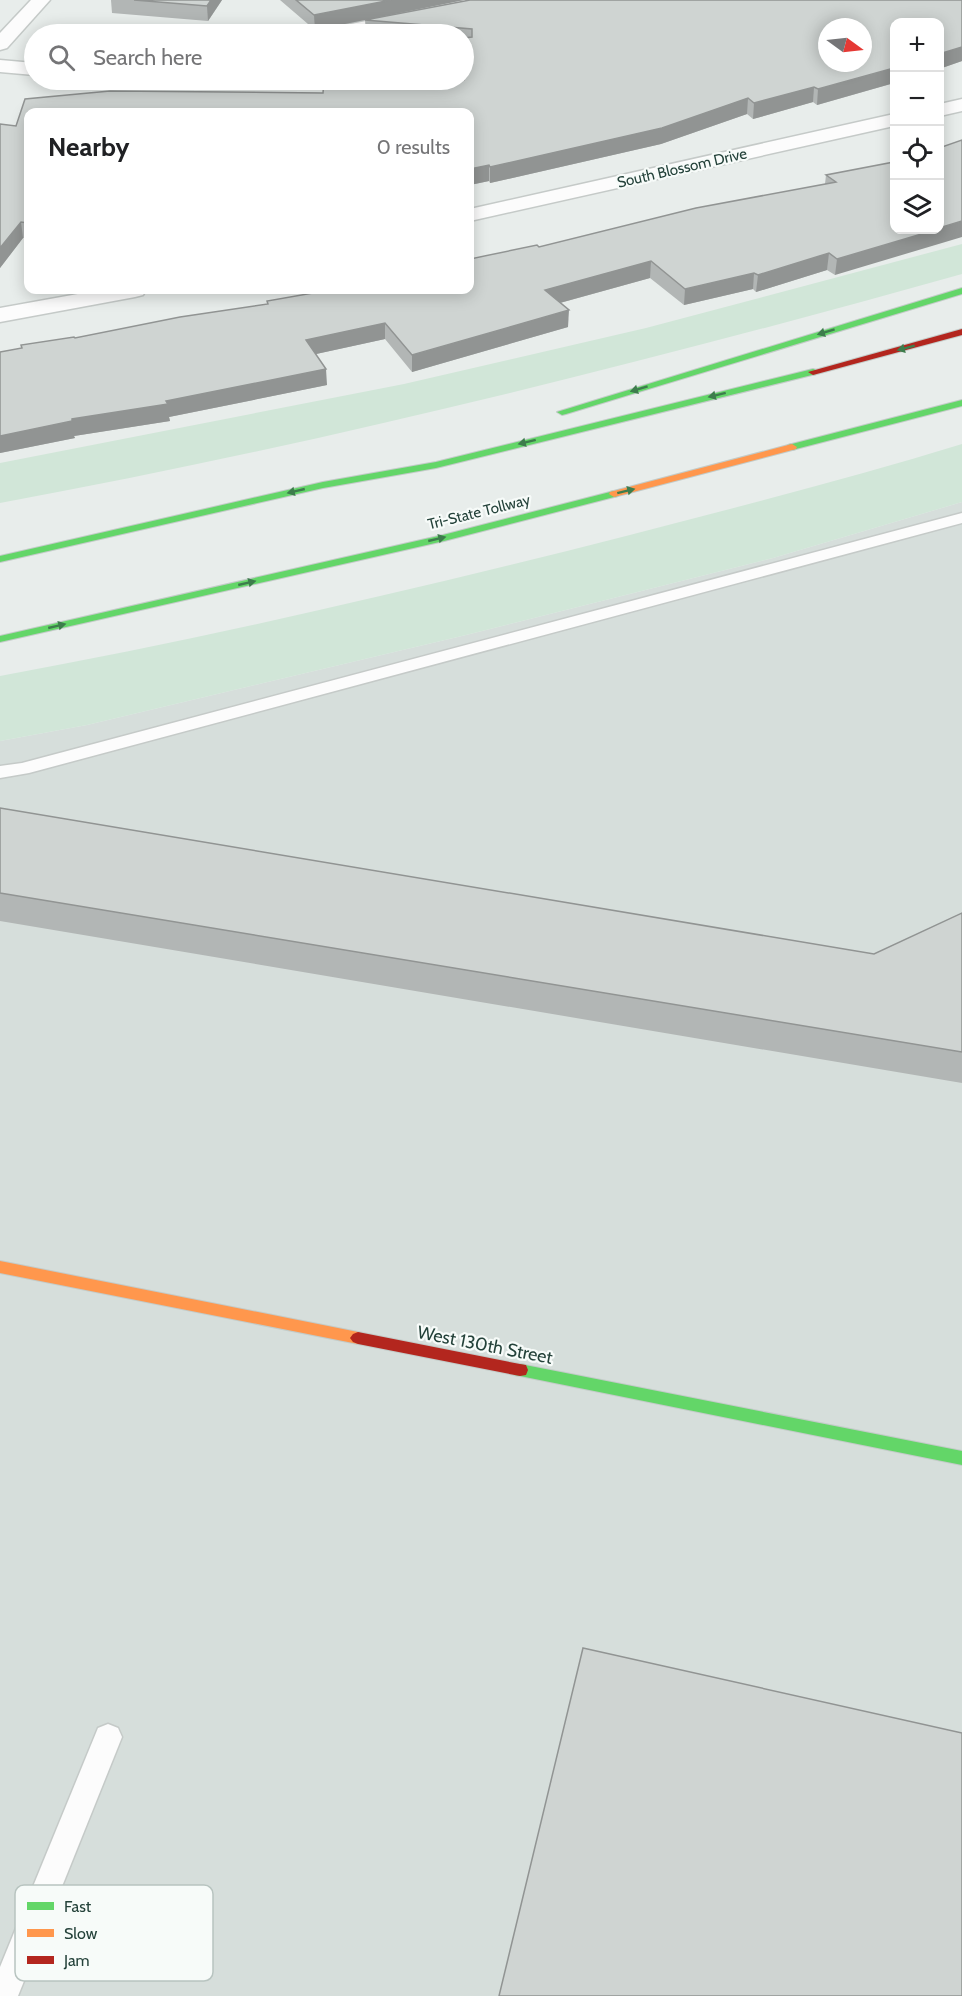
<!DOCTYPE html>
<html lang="en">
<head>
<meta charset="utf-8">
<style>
  :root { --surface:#fff; --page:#f6f6f6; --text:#202124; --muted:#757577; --line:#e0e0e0 }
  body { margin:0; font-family:Cabin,sans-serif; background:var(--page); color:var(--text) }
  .controls { position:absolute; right:18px; top:18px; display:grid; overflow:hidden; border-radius:12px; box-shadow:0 3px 15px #0003 }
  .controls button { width:54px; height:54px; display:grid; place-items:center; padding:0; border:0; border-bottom:2px solid var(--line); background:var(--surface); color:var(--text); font:30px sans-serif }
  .compass { position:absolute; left:818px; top:18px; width:54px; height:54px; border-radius:50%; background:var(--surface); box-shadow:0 3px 15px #0003; rotate:105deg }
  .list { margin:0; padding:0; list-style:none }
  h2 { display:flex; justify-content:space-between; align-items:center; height:78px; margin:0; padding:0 24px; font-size:26px }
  h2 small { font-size:20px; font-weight:400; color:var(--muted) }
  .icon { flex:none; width:33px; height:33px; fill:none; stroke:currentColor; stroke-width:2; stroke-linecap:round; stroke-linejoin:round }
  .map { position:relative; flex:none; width:962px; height:1996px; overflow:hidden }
  .search { position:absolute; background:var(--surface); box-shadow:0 3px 15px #0003; left:24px; top:24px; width:450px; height:66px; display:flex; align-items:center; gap:15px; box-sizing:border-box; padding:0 21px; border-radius:33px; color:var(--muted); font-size:22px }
  .panel { position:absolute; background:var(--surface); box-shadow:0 3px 15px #0003; left:24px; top:108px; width:450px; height:186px; border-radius:12px }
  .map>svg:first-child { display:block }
  .built { fill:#d6dedb }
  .green { fill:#d1e6d8 }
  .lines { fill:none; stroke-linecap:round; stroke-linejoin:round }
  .lane-casing { stroke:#c5cac8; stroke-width:3 }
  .street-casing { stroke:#c5cac8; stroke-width:3 }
  .fast-casing { stroke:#c3cbc8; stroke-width:2 }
  .slow-casing { stroke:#c3cbc8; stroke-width:2 }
  .jam-casing { stroke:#c3cbc8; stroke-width:2 }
  .lane { fill:#fcfcfc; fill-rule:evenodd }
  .street { fill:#fcfcfc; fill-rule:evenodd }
  .fast { fill:#63d668; fill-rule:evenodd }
  .slow { fill:#ff974d; fill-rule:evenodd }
  .jam { fill:#b3261e; fill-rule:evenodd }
  .wall { fill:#b2b6b5; fill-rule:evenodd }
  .shaded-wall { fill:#919493 }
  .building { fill:#cfd4d2; stroke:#919493; stroke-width:1.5; fill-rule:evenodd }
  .oneway { fill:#3d7d4c }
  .labels { text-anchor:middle; stroke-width:4.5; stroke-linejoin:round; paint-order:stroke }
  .far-street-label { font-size:15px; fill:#24423a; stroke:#f7fbf9 }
  .street-label { font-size:18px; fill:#24423a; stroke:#f7fbf9 }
  .key { fill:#f7fbf9; stroke:#b8c4c0; stroke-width:1.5 }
  .key-label { font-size:16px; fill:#24423a }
</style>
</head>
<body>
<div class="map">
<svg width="962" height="1996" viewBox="0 0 962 1996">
  <rect width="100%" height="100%" fill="#e8edeb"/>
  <!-- built -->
  <path class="built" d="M962 502V1996H0V741L87 725 466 635 773 558Z"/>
  <!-- green -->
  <g class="green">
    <path d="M962 244V274C644 363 325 443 0 503V463L404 384 646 328Z"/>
    <path d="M962 444V502L773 558 466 635 87 725 0 741V676C211 637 419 589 626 536 738 507 851 478 962 444Z"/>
  </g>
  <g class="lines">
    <!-- lane casing -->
    <g class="lane-casing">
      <g id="lane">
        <path d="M962 513V523L29 773 0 778V766L22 763Z"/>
        <path d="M108 1724 118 1728 122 1737 18 1996H0V1967L98 1728Z"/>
      </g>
    </g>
    <!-- street casing -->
    <g class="street-casing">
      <g id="street">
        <path d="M31 0H50L7 48 0 50V33Z"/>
        <path d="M408 13 415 15 418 19 415 23 357 34H320L323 30 330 28Z"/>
        <path d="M0 60 34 63V75L0 72Z"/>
        <path d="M962 99V111L940 116V104Z"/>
        <path d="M894 114V126L470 221V209Z"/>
        <path d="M100 290H146L143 295 135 297 0 322V308Z"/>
      </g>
    </g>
    <!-- fast casing -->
    <g class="fast-casing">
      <g id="fast">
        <path d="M962 288V294L566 414 562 415 557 412Z"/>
        <path d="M813 369 816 370V374L436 468 323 488 0 562V556L323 482 436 462Z"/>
        <path d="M962 400V406L792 450 787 447 788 445Z"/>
        <path d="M614 491 619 494 618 496 444 541 0 642V636L443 535Z"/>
        <path d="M520 1364 962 1451V1465L520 1376 514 1375 512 1370 514 1365Z"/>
      </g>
    </g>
    <!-- slow casing -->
    <g class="slow-casing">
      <g id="slow">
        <path d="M792 444 797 447 796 449 614 497 609 494 610 492Z"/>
        <path d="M0 1261 358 1332 363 1334 366 1338 363 1342 358 1344 0 1273Z"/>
      </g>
    </g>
    <!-- jam casing -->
    <g class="jam-casing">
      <g id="jam">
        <path d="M962 329V335L813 375 808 372Z"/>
        <path d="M358 1332 520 1364 526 1365 528 1370 526 1375 520 1376 358 1344 353 1342 350 1338 353 1334Z"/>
      </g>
    </g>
    <!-- lane -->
    <use href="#lane" class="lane"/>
    <!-- street -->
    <use href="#street" class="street"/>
    <!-- fast -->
    <use href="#fast" class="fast"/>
    <!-- slow -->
    <use href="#slow" class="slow"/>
    <!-- jam -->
    <use href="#jam" class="jam"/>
  </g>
  <!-- wall -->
  <g class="wall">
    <path d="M111 0H222L208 21 112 13Z"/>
    <path d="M280 0H464L383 16 470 0H962V61L939 69V22H894V83L817 105 813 102 753 119 747 114 661 144 490 183 489 181 470 185V112H28V238H23L0 268V124L16 126 25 99 110 91 323 93 324 80H464V34H366L365 20 315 30ZM827 27H863V63H827Z"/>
    <path d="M894 162 835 275 827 270 756 292 753 289 684 305 650 278 560 303 568 327 412 372 385 339 316 354 327 385 169 417 170 421 74 436 75 438 0 453V352L21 349V345L75 338 267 304V301L470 290 539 247 825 184 826 175Z"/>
    <path d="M0 808 874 954 962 913V1083L0 921Z"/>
  </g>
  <!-- shaded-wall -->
  <g class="shaded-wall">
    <path d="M211 0H222L208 21 207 6Z"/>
    <path d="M391 0H464L315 30 314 15Z"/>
    <path d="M962 47V61L939 69V54Z"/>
    <path d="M894 68V83L817 105 818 89Z"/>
    <path d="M814 87 813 102 753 119 754 103Z"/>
    <path d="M748 98 747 114 661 144 490 183V167Z"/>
    <path d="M489 165V181L470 185V169Z"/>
    <path d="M962 221V237L835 275 837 259 935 230H939V228Z"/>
    <path d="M21 222 23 238 0 268V248Z"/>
    <path d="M829 253 827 270 756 292 758 275Z"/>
    <path d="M651 261 650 278 545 307V290Z"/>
    <path d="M754 273 753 289 684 305 685 289Z"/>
    <path d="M569 310 568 327 412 372V355Z"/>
    <path d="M385 323V339L307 356 306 340Z"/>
    <path d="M326 369 327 385 169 417 170 421 74 436 75 438 0 453V436L72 419Z"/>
  </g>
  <!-- building -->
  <g class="building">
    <path d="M134 0H211L207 6Z"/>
    <path d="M296 0H391L314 15Z"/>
    <path d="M470 0H962V47L939 54V22H894V68L818 89 814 87 754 103 748 98 662 128 490 167 489 165 470 169V112H28V223L21 222 0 248V124L16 126 25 99 110 91 323 93 324 80H464V38L472 37V29L365 20ZM827 27H863V63H827Z"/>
    <path d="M962 140V221L939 228V148Z"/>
    <path d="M894 162V230H935L837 259 829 253 758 275 754 273 685 289 651 261 545 290 569 310 412 355 385 323 306 340 326 369 166 401 168 404 72 419V421L0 436V352L22 348 21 345 74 337 75 338 180 317 268 304 267 301 330 290H470V259L537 245 539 247 696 208 836 182 826 175Z"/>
    <path d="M0 808 874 954 962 913V1052L0 893Z"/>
    <path d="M583 1648 962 1733V1996H499Z"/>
  </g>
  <!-- one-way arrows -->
  <defs><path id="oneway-solid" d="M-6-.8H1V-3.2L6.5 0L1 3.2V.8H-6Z" transform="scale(1.5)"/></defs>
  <g class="oneway">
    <use href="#oneway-solid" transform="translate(826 332) rotate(163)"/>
    <use href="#oneway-solid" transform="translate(906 348) rotate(165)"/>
    <use href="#oneway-solid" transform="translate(639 389) rotate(163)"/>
    <use href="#oneway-solid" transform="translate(717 395) rotate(166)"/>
    <use href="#oneway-solid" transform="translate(527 442) rotate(166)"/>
    <use href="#oneway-solid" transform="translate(296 491) rotate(167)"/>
    <use href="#oneway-solid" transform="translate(626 491) rotate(-14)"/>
    <use href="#oneway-solid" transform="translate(437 539) rotate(-13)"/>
    <use href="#oneway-solid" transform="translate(247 583) rotate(-13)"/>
    <use href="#oneway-solid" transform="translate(57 626) rotate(-13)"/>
  </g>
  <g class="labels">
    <!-- far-street labels -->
    <g class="far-street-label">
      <text transform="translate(682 168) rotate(-13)" y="5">South Blossom Drive</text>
      <text transform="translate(479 512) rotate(-14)" y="5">Tri-State Tollway</text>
    </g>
    <!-- street labels -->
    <g class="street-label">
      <text transform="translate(485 1345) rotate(11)" y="6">West 130th Street</text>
    </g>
  </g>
  <!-- legend -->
  <rect x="15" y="1885" width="198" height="96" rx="9" class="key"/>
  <rect x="27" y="1902" width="27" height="8" fill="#63d668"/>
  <rect x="27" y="1929" width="27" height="8" fill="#ff974d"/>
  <rect x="27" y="1956" width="27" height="8" fill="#b3261e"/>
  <g class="key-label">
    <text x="64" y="1912">Fast</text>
    <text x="64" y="1939">Slow</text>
    <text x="64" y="1966">Jam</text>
  </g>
</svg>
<div class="controls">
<button>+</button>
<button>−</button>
<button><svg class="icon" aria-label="locate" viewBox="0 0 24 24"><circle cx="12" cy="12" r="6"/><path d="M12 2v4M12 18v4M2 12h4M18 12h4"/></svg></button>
<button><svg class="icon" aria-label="layers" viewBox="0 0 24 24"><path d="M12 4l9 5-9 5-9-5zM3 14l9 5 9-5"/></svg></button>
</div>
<svg class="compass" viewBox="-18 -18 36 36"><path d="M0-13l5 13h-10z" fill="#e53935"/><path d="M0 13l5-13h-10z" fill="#757577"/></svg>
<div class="search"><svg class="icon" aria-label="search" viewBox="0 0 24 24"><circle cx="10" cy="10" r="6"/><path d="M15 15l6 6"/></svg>Search here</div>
<section class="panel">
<h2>Nearby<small>0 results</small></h2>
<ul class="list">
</ul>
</section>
</div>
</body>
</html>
